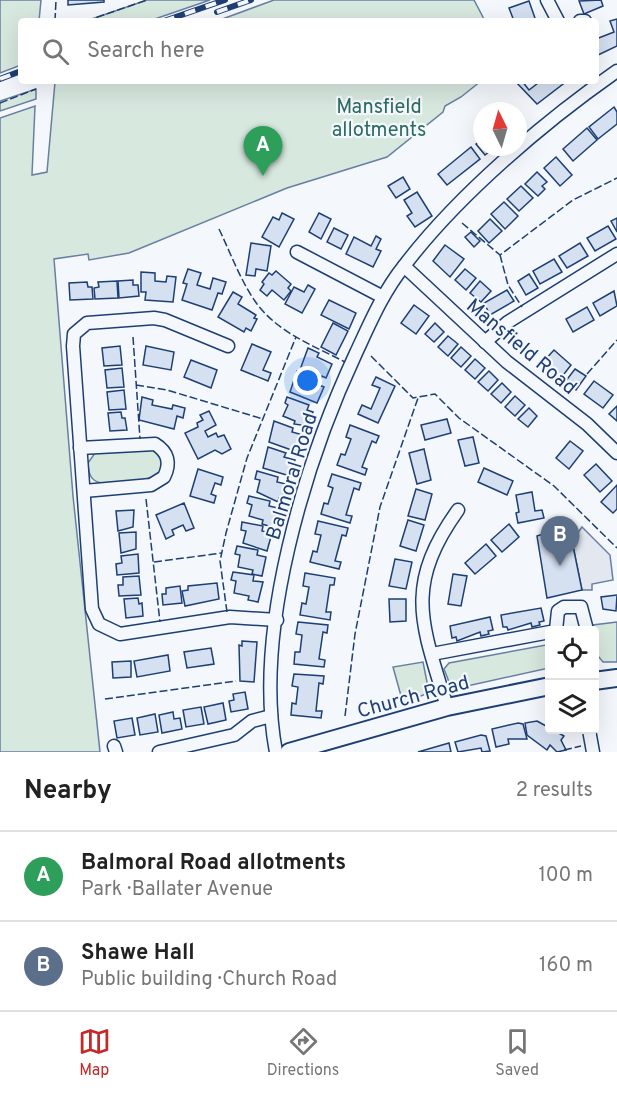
<!DOCTYPE html>
<html lang="en">
<head>
<meta charset="utf-8">
<style>
  :root { --surface:#fff; --page:#f2f2f2; --text:#222; --muted:#767676; --line:#e0e0e0; --accent:#c62828 }
  body { margin:0; font-family:Overpass,sans-serif; background:var(--page); color:var(--text) }
  .controls { position:absolute; right:18px; bottom:18px; display:grid; overflow:hidden; border-radius:6px; box-shadow:0 6px 24px #0002 }
  .controls button { width:54px; height:54px; display:grid; place-items:center; padding:0; border:0; border-bottom:2px solid var(--line); background:var(--surface); color:var(--text); font:30px sans-serif }
  .compass { position:absolute; left:473px; top:102px; width:54px; height:54px; border-radius:50%; background:var(--surface); box-shadow:0 6px 24px #0002; rotate:355deg }
  .you { position:absolute; left:308px; top:381px; width:21px; height:21px; margin:-15px; border:4px solid #fff; border-radius:50%; background:#1a73e8; box-shadow:0 0 0 9px #1a73e833 }
  .badge { display:grid; place-items:center; width:39px; height:39px; border-radius:50%; background:var(--accent); color:#fff; font-size:20px; font-weight:700 }
  .pin { position:absolute; translate:-50% -50px; filter:drop-shadow(0 2px 3px #0008) }
  .pin::after { content:''; position:absolute; top:32px; width:21px; height:18px; background:inherit; clip-path:polygon(0 0,100% 0,50% 100%) }
  .list { margin:0; padding:0; list-style:none }
  h2 { display:flex; justify-content:space-between; align-items:center; height:78px; margin:0; padding:0 24px; font-size:26px }
  h2 small { font-size:20px; font-weight:400; color:var(--muted) }
  .list li { display:grid; grid-template-columns:39px 1fr auto; gap:18px; align-items:center; box-sizing:border-box; height:90px; padding:0 24px; border-top:2px solid var(--line) }
  .list b { display:block; font-size:22px; white-space:nowrap }
  .list p { margin:0; font-size:20px; white-space:nowrap; color:var(--muted) }
  .list em { font-size:20px; font-style:normal; color:var(--muted) }
  .icon { flex:none; width:33px; height:33px; fill:none; stroke:currentColor; stroke-width:2; stroke-linecap:round; stroke-linejoin:round }
  .map { position:relative; flex:none; width:617px; height:752px; overflow:hidden }
  .search { position:absolute; background:var(--surface); box-shadow:0 6px 24px #0002; left:18px; right:18px; top:18px; height:66px; display:flex; align-items:center; gap:15px; box-sizing:border-box; padding:0 21px; border-radius:6px; color:var(--muted); font-size:22px }
  .sheet { height:258px; background:var(--surface) }
  nav { display:flex; justify-content:space-around; align-items:center; box-sizing:border-box; height:84px; border-top:2px solid var(--line); background:var(--surface); font-size:16px; color:var(--muted) }
  nav a { display:grid; justify-items:center; gap:3px }
  nav .on { color:var(--accent) }
  .map>svg:first-child { display:block }
  .green { fill:#d7e8df; stroke:#687fa3; stroke-width:1.5 }
  .parking { fill:#e3e8f0; stroke:#687fa3; stroke-width:1.5 }
  .building { fill:#d5e0f0; stroke:#1d3f73; stroke-width:1.5 }
  .lines { fill:none; stroke-linecap:round; stroke-linejoin:round }
  .street-casing { stroke:#1d3f73; stroke-width:15 }
  .secondary-casing { stroke:#1d3f73; stroke-width:20 }
  .street { stroke:#f4f7fb; stroke-width:12 }
  .secondary { stroke:#f4f7fb; stroke-width:16 }
  .rail-casing { stroke:#1d3f73; stroke-width:6 }
  .rail { stroke:#f4f7fb; stroke-width:4; stroke-dasharray:11; stroke-linecap:butt }
  .fence { stroke:#1d3f73; stroke-width:1.5; stroke-dasharray:8 3; stroke-linecap:butt }
  .labels { text-anchor:middle; stroke-width:4.5; stroke-linejoin:round; paint-order:stroke }
  .park-label { font-size:20px; fill:#2c6c60; stroke:#f4f7fb }
  .street-label { font-size:20px; fill:#1d3f73; stroke:#f4f7fb }
</style>
</head>
<body>
<div class="map">
<svg width="617" height="752" viewBox="0 0 617 752">
  <rect width="100%" height="100%" fill="#f4f7fb"/>
  <!-- green -->
  <g class="green">
    <path d="M0 0H41L39 21H21V65L0 73Z"/>
    <path d="M147 0H210L149 21H86Z"/>
    <path d="M274 0H474L485 21H217Z"/>
    <path d="M58 81H481L461 97 445 106 443 112 387 157 287 188 129 253 89 260 88 254 54 259 73 496 100 752H0V118L35 106 32 175 47 172 55 82Z"/>
    <path d="M36 89V99L0 111V101Z"/>
    <path d="M154 449 163 462 160 474C150 480 104 488 94 480 89 476 88 469 88 463L95 453Z"/>
    <path d="M617 622V662H603L598 656 593 625Z"/>
    <path d="M546 645 549 647V668L458 688 451 687 444 669 449 663Z"/>
    <path d="M423 662 428 687 426 694 403 703 393 667Z"/>
  </g>
  <!-- parking -->
  <path class="parking" d="M582 527 610 555 613 580 592 584V590H582L572 541Z"/>
  <!-- building -->
  <g class="building">
    <path d="M68 0H104V2L68 5Z"/>
    <path d="M601 0 603 6 584 14 579 1Z"/>
    <path d="M529 1 536 21H514L509 8Z"/>
    <path d="M617 19V46L596 56V39L614 32 610 21Z"/>
    <path d="M515 81H522L529 90 538 83 537 81H567L537 104Z"/>
    <path d="M614 107 617 112V124L598 139 589 127Z"/>
    <path d="M587 128 597 140 573 161 563 149Z"/>
    <path d="M482 139V147H495L485 155 476 144Z"/>
    <path d="M471 147 480 159 447 185 438 174Z"/>
    <path d="M556 157 572 175 560 186 544 168Z"/>
    <path d="M537 172 547 182 542 186 545 189 538 196 525 184Z"/>
    <path d="M403 177 410 189 396 198 388 186Z"/>
    <path d="M521 186 533 198 519 211 507 199Z"/>
    <path d="M417 192 432 216 415 227 407 216 412 213 404 200Z"/>
    <path d="M504 202 518 216 505 229 491 214Z"/>
    <path d="M282 213 294 219 279 247 262 237 273 217 279 220Z"/>
    <path d="M319 213 331 219 321 239 309 232Z"/>
    <path d="M617 218V232L611 221Z"/>
    <path d="M490 219 502 231 489 243 478 231Z"/>
    <path d="M608 226 616 239 595 251 587 238Z"/>
    <path d="M334 228 348 235 341 249 327 242Z"/>
    <path d="M471 232 480 241 474 247 465 237Z"/>
    <path d="M376 236 381 239 376 249 381 251 373 267 346 254 354 237 371 246Z"/>
    <path d="M251 243 271 246 267 271 256 269 255 276 246 275Z"/>
    <path d="M580 243 588 256 567 268 559 256Z"/>
    <path d="M445 245 464 259 450 277 433 261Z"/>
    <path d="M554 259 562 272 540 284 533 271Z"/>
    <path d="M188 269 201 273 197 285 210 289 213 278 226 282 222 294 218 293 212 310 182 300 187 284 183 283Z"/>
    <path d="M465 269 476 278 466 290 455 280Z"/>
    <path d="M276 271 291 284 288 288 291 291 284 300 272 290 267 296 260 290 264 284 262 282 269 273 272 275Z"/>
    <path d="M141 272 155 273V281L166 282 167 276 176 277 173 302 145 300 146 292H141Z"/>
    <path d="M529 274 538 288 526 295 518 281Z"/>
    <path d="M133 280V285H138L139 296 119 298 118 281Z"/>
    <path d="M117 281 118 298 95 299 94 288 99 287 98 282Z"/>
    <path d="M480 281 491 291 481 302 470 293Z"/>
    <path d="M87 282 88 287H92L93 299 70 300 69 283Z"/>
    <path d="M308 285 315 289 302 313 285 304 294 287 304 292Z"/>
    <path d="M507 290 514 301 490 315 484 303Z"/>
    <path d="M614 291 617 306 600 316 593 303Z"/>
    <path d="M233 292 242 297 238 304 256 315 254 318 257 319 251 331 246 328 244 332 218 317Z"/>
    <path d="M329 300 356 313 349 329 321 315Z"/>
    <path d="M414 305 429 316 416 334 401 323Z"/>
    <path d="M587 307 594 320 573 332 566 319Z"/>
    <path d="M333 323 348 331 336 355 321 347Z"/>
    <path d="M435 323 444 332 434 342 425 334Z"/>
    <path d="M448 336 458 344 448 356 438 347Z"/>
    <path d="M252 344 271 352 263 370 271 373 268 381 241 370Z"/>
    <path d="M120 346 122 365 104 366 102 348Z"/>
    <path d="M146 346 174 352 171 370 143 365Z"/>
    <path d="M461 347 471 356 461 367 451 358Z"/>
    <path d="M308 348 319 353 317 357 332 364 326 378 322 376 321 379 301 367Z"/>
    <path d="M554 350 571 365 561 378 543 362Z"/>
    <path d="M475 359 485 368 475 379 465 370Z"/>
    <path d="M191 360 217 370 211 388 184 377Z"/>
    <path d="M122 368 124 387 107 388 105 370Z"/>
    <path d="M575 369 586 376 576 390 565 382Z"/>
    <path d="M297 371 316 379 314 383 324 387 317 403 290 392Z"/>
    <path d="M489 371 498 380 488 391 478 382Z"/>
    <path d="M376 377 395 386 378 423 358 414 362 405 371 409 380 388 372 385Z"/>
    <path d="M594 381 613 395 603 408 584 394Z"/>
    <path d="M502 383 511 392 501 403 491 394Z"/>
    <path d="M124 390 126 409 109 410 107 392Z"/>
    <path d="M515 396 525 405 515 416 505 407Z"/>
    <path d="M142 397 153 400 152 405 172 409 173 405 185 408 183 418 177 416 174 429 139 420Z"/>
    <path d="M287 397 309 405 307 410 313 412 307 426 294 424 295 421 283 416 288 405 285 403Z"/>
    <path d="M617 406V421L609 414Z"/>
    <path d="M529 408 537 416 528 427 518 419Z"/>
    <path d="M209 411 216 425 205 431 208 437 216 433 218 437 224 435 231 449 222 454 215 450 198 459 185 433 198 427 197 423 203 420 200 415Z"/>
    <path d="M121 412 122 418H125L127 430 110 431 108 413Z"/>
    <path d="M447 419 451 433 425 440 421 425Z"/>
    <path d="M274 421 293 428 292 432 303 435 297 452 269 442Z"/>
    <path d="M350 425 379 436 376 443 372 441 362 467 367 469 365 475 337 465 341 454 345 455 351 439 346 437Z"/>
    <path d="M473 437 479 463 465 466 458 440Z"/>
    <path d="M570 441 583 451 569 469 556 458Z"/>
    <path d="M268 447 286 453 284 457 295 460 290 476 263 468Z"/>
    <path d="M424 449 431 480 417 484 409 453Z"/>
    <path d="M596 464 612 481 600 492 584 475Z"/>
    <path d="M484 468 513 481 507 495 478 482Z"/>
    <path d="M198 469 223 477 221 485 215 483 211 494 216 496 214 503 190 496Z"/>
    <path d="M257 471 278 477 277 482 286 484 282 499 279 498 278 502 257 492 260 480 255 479Z"/>
    <path d="M332 474 361 483 359 490 354 488 346 515 352 516 350 523 321 514 324 503 328 504 333 488 328 486Z"/>
    <path d="M617 485V509L613 513 601 502Z"/>
    <path d="M416 489 432 494 425 520 408 516Z"/>
    <path d="M532 492 535 511 542 510 544 518 518 523 516 513 519 512 516 495Z"/>
    <path d="M249 496 270 501 269 506 278 508 272 527 262 524 263 520 249 516 252 505 247 503Z"/>
    <path d="M184 503 194 528 186 531 183 525 172 530 174 535 166 539 156 515Z"/>
    <path d="M134 510 133 527 118 531 116 511Z"/>
    <path d="M408 520 424 525 416 551 400 546Z"/>
    <path d="M318 521 348 528 346 536 342 535 335 561 341 562 339 569 310 562 313 551 317 552 321 535 315 534Z"/>
    <path d="M242 522 263 526 262 531 272 533 267 551 243 543 246 531 241 530Z"/>
    <path d="M509 524 519 537 502 552 491 540Z"/>
    <path d="M136 532V549L121 553 119 533Z"/>
    <path d="M546 533 550 543 572 541 582 590 547 598 537 536Z"/>
    <path d="M486 544 496 556 475 574 465 563Z"/>
    <path d="M237 546 258 550 257 555 266 557 262 576 252 574 253 570 238 567 240 555 235 554Z"/>
    <path d="M138 554 139 573 117 575 116 564 122 563 121 556Z"/>
    <path d="M395 559 412 562 406 589 389 586Z"/>
    <path d="M233 572 254 575 253 581 263 582 258 602 248 600 249 596 234 593 236 581 231 580Z"/>
    <path d="M305 573 335 578 334 585H330L326 612H331L330 620 300 615 302 603 306 604 309 587 303 586Z"/>
    <path d="M453 574 467 576 461 606 448 604Z"/>
    <path d="M139 576 141 595 119 596 118 585H123V577Z"/>
    <path d="M217 583 219 599 185 606 182 591 188 590V586Z"/>
    <path d="M180 586 182 603 163 605 162 594H166V588Z"/>
    <path d="M617 595 616 611 603 609 601 597Z"/>
    <path d="M138 598 139 604 142 603 143 616 126 618 124 599Z"/>
    <path d="M389 599H406V621L390 622Z"/>
    <path d="M541 608 544 621 539 622 540 625 532 627 531 623 508 630 507 627H503L501 615Z"/>
    <path d="M490 617 493 630 488 631 489 634 481 636 480 632 457 641 456 637 452 638 450 626Z"/>
    <path d="M298 622 328 625 327 633 323 632 319 659 325 660 324 667 294 664 295 652H300L302 635 296 634Z"/>
    <path d="M242 641 257 642 254 682 240 681 239 645 242 646Z"/>
    <path d="M211 648 214 664 187 668 184 652Z"/>
    <path d="M168 655 170 671 137 677 134 661Z"/>
    <path d="M131 661V677L113 678 112 662Z"/>
    <path d="M294 674 324 676 323 684 319 683 316 711H322L321 718 291 715 292 703 296 704 298 687 292 686Z"/>
    <path d="M245 692 248 709 231 712 229 701 234 700 233 694Z"/>
    <path d="M223 703 226 720 208 724 204 707Z"/>
    <path d="M201 707 204 724 186 727 183 710Z"/>
    <path d="M173 712 174 719 180 718 182 729 162 733 159 715Z"/>
    <path d="M155 714 158 732 140 735 137 718Z"/>
    <path d="M132 718 135 735 117 738 114 721Z"/>
    <path d="M537 721 564 736 561 740 566 750 557 752 550 745 547 750 527 735 525 723Z"/>
    <path d="M518 723 523 724 527 739H508L509 744 496 747 492 729Z"/>
    <path d="M481 735 486 736 490 751 482 752 481 748 458 752 455 742Z"/>
    <path d="M449 743 451 752H418Z"/>
  </g>
  <g class="lines">
    <!-- street casing -->
    <g class="street-casing">
      <g id="street">
        <path d="M547 0 558 21"/>
        <path d="M580 21H585"/>
        <path d="M297 252 383 297"/>
        <path d="M404 266 507 362 587 424 617 453"/>
        <path d="M485 342 508 322 617 254"/>
        <path d="M228 346 165 320 154 318 87 323 74 334 73 346 92 609 99 624 120 634 230 617 277 620"/>
        <path d="M80 448 155 444C168 452 171 463 164 477L151 485 84 491"/>
        <path d="M556 630 558 611 564 607H581L587 630"/>
        <path d="M432 654 550 632"/>
        <path d="M447 707C422 624 403 587 458 510"/>
        <path d="M589 730 593 752"/>
        <path d="M114 746 116 752"/>
        <path d="M159 752 234 735 252 721 271 716"/>
        <path d="M276 752C253 632 305 462 356 353 370 323 383 292 404 266 457 196 545 121 617 71"/>
      </g>
    </g>
    <!-- secondary casing -->
    <g class="secondary-casing">
      <g id="secondary">
        <path d="M594 681 617 678"/>
        <path d="M289 752 447 707 550 686"/>
      </g>
    </g>
    <!-- street -->
    <use href="#street" class="street"/>
    <!-- secondary -->
    <use href="#secondary" class="secondary"/>
    <!-- rail casing -->
    <g class="rail-casing">
      <g id="rail">
        <path d="M217 12 251 0"/>
        <path d="M164 21 225 0"/>
        <path d="M0 79 21 71"/>
      </g>
    </g>
    <!-- rail -->
    <use href="#rail" class="rail"/>
    <!-- fence -->
    <g class="fence">
      <path d="M55 21 56 0"/>
      <path d="M86 21 147 0"/>
      <path d="M0 103 36 89"/>
      <path d="M462 223 500 255 573 200 617 178"/>
      <path d="M219 229C231 254 241 282 257 304 279 333 314 346 345 362"/>
      <path d="M500 255 508 285 522 307"/>
      <path d="M133 337 140 439"/>
      <path d="M371 356 413 398 435 394 459 418 554 486 617 548"/>
      <path d="M587 374 617 340"/>
      <path d="M136 385 167 390 263 419"/>
      <path d="M146 499 160 622"/>
      <path d="M154 562 222 553"/>
      <path d="M227 612 220 561 226 533 247 458 296 337"/>
      <path d="M105 699 236 681"/>
      <path d="M345 716 355 634 380 507 418 398"/>
      <path d="M564 750 581 746"/>
    </g>
  </g>
  <g class="labels">
    <!-- park labels -->
    <g class="park-label">
      <text x="379" y="113">Mansfield<tspan x="379" dy="23">allotments</tspan></text>
    </g>
    <!-- street labels -->
    <g class="street-label">
      <text transform="translate(522 346) rotate(40)" y="7">Mansfield Road</text>
      <text transform="translate(291 476) rotate(-73)" y="7">Balmoral Road</text>
      <text transform="translate(413 696) rotate(-15)" y="7">Church Road</text>
    </g>
  </g>
</svg>
<div class="controls">
<button><svg class="icon" aria-label="locate" viewBox="0 0 24 24"><circle cx="12" cy="12" r="6"/><path d="M12 2v4M12 18v4M2 12h4M18 12h4"/></svg></button>
<button><svg class="icon" aria-label="layers" viewBox="0 0 24 24"><path d="M12 4l9 5-9 5-9-5zM3 14l9 5 9-5"/></svg></button>
</div>
<svg class="compass" viewBox="-18 -18 36 36"><path d="M0-13l5 13h-10z" fill="#e53935"/><path d="M0 13l5-13h-10z" fill="#767676"/></svg>
<div class="you"></div>
<div class="pin badge" style="left:263px;top:176px;background:#2e9e5b">A</div>
<div class="pin badge" style="left:560px;top:566px;background:#5c6f8a">B</div>
<div class="search"><svg class="icon" aria-label="search" viewBox="0 0 24 24"><circle cx="10" cy="10" r="6"/><path d="M15 15l6 6"/></svg>Search here</div>
</div>
<section class="sheet">
<h2>Nearby<small>2 results</small></h2>
<ul class="list">
<li><span class="badge" style="background:#2e9e5b">A</span><div><b>Balmoral Road allotments</b><p>Park · Ballater Avenue</p></div><em>100 m</em></li>
<li><span class="badge" style="background:#5c6f8a">B</span><div><b>Shawe Hall</b><p>Public building · Church Road</p></div><em>160 m</em></li>
</ul>
</section>
<nav>
<a class="on"><svg class="icon" aria-label="map" viewBox="0 0 24 24"><path d="M3 6l6-2 6 2 6-2v14l-6 2-6-2-6 2zM9 4v14M15 6v14"/></svg>Map</a>
<a><svg class="icon" aria-label="directions" viewBox="0 0 24 24"><path d="M12 3l9 9-9 9-9-9zM9 14v-3h6M13 9l2 2-2 2"/></svg>Directions</a>
<a><svg class="icon" aria-label="saved" viewBox="0 0 24 24"><path d="M7 4h10v16l-5-4-5 4z"/></svg>Saved</a>
</nav>
</body>
</html>
